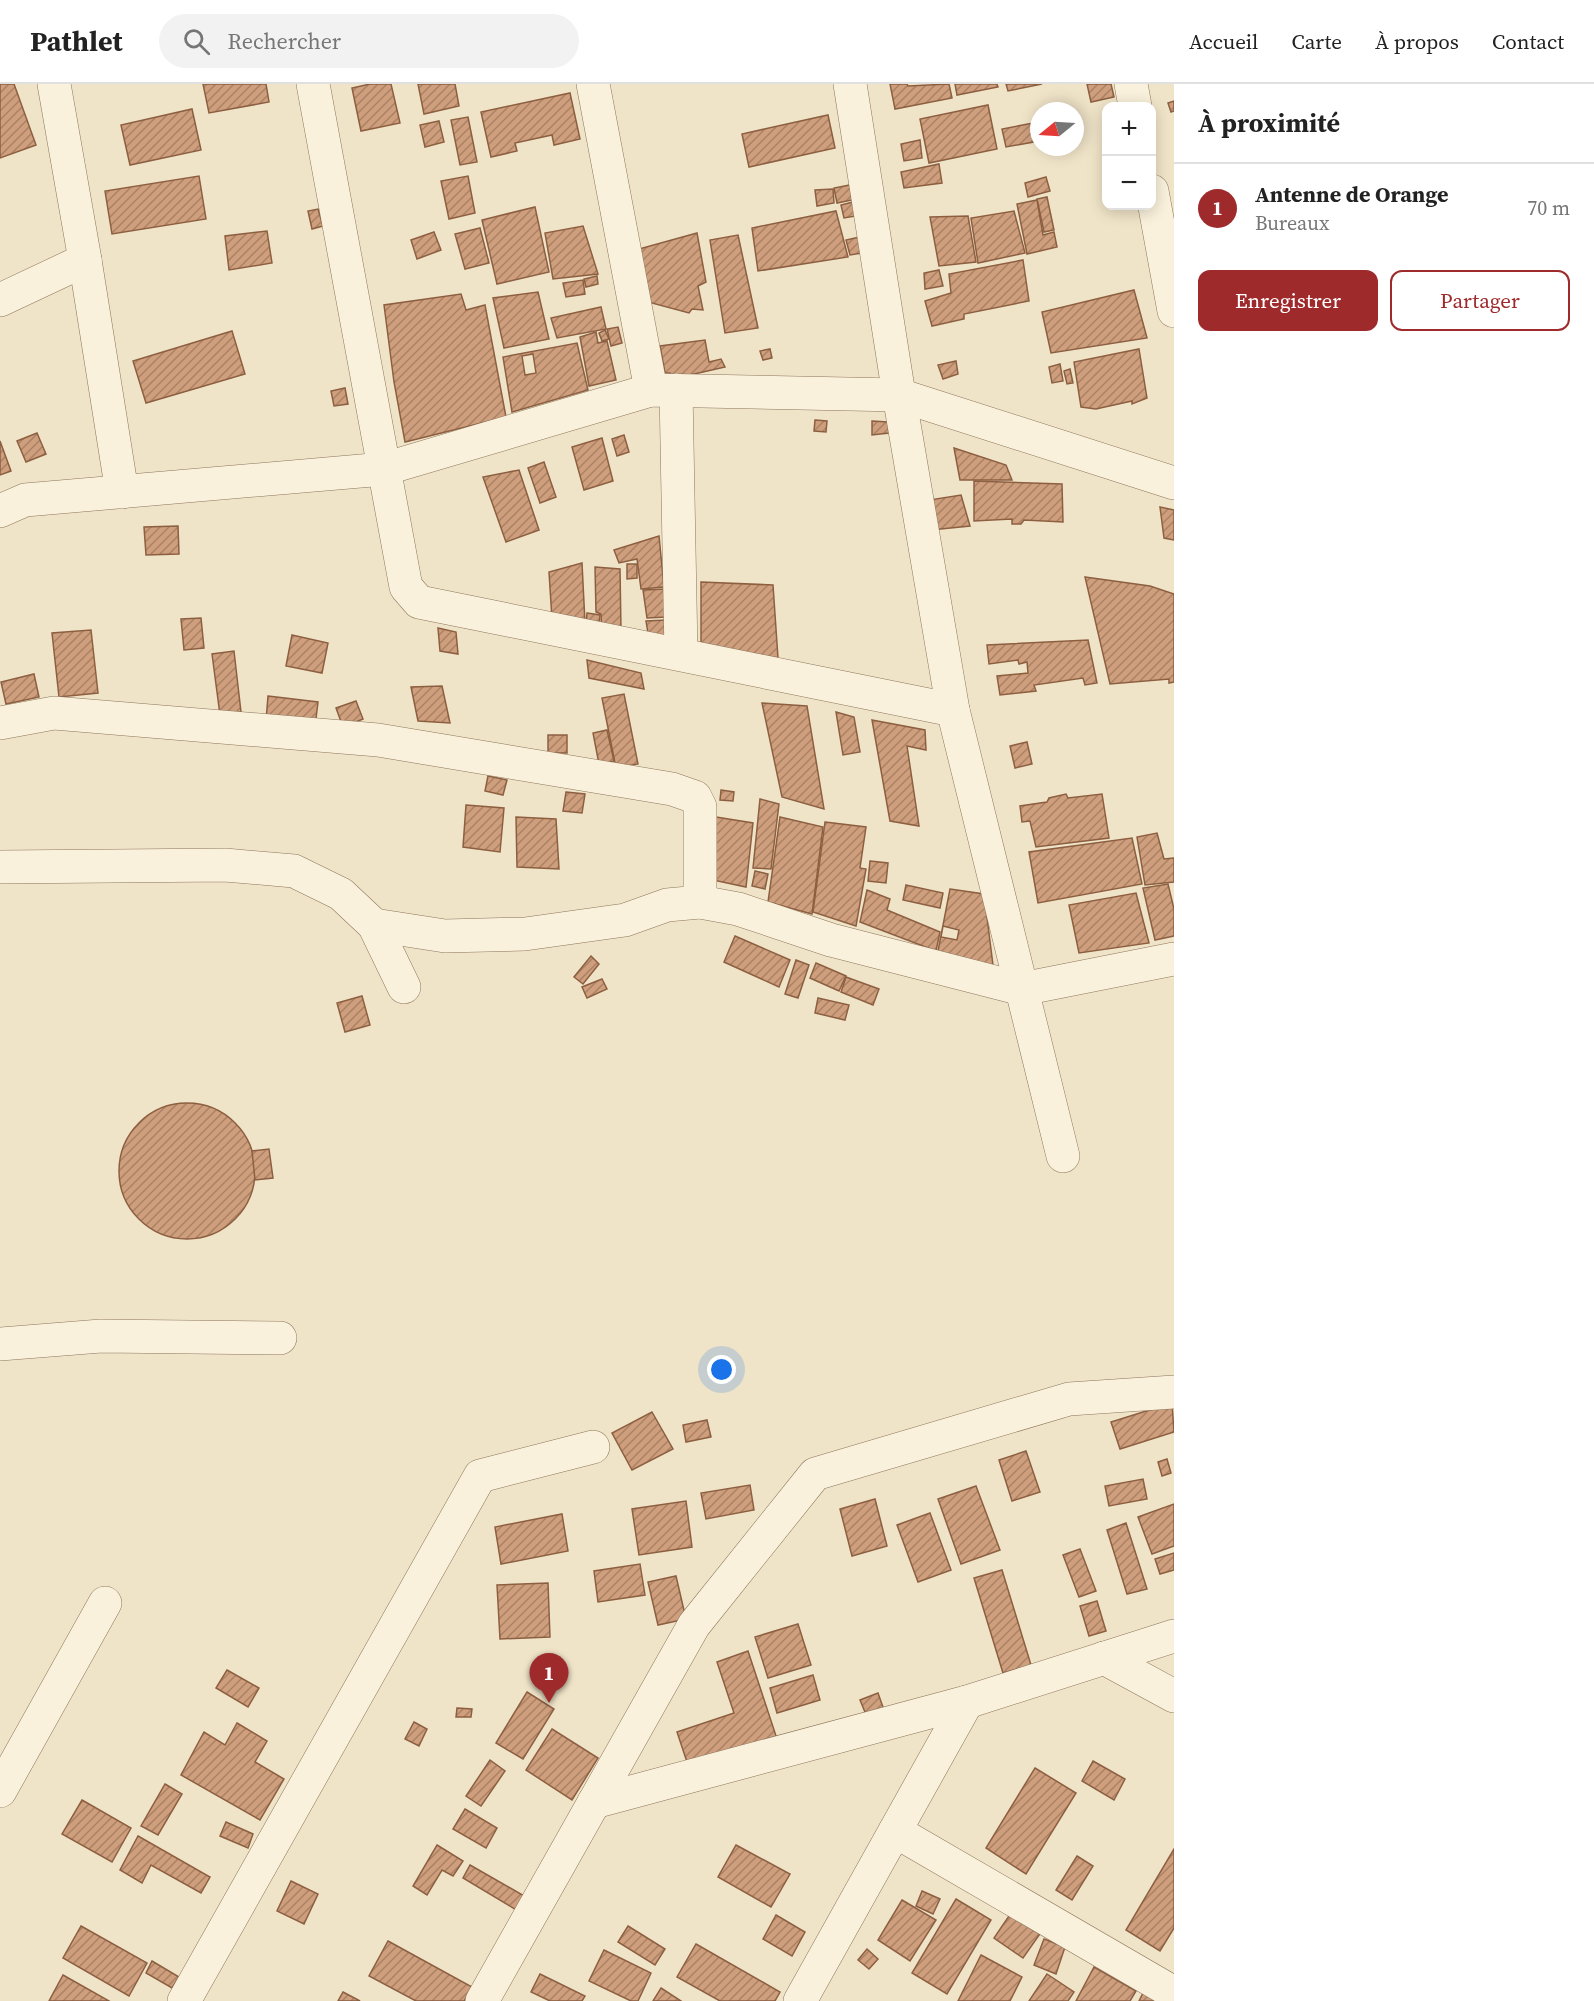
<!DOCTYPE html>
<html lang="fr">
<head>
<meta charset="utf-8">
<style>
  :root { --surface:#fff; --page:#f2f2f2; --text:#222; --muted:#767676; --line:#e0e0e0; --accent:#9e2a2b }
  body { margin:0; font-family:"Source Serif 4",serif; background:var(--page); color:var(--text) }
  .controls { position:absolute; right:18px; top:18px; display:grid; overflow:hidden; border-radius:12px; box-shadow:0 3px 15px #0003 }
  .controls button { width:54px; height:54px; display:grid; place-items:center; padding:0; border:0; border-bottom:2px solid var(--line); background:var(--surface); color:var(--text); font:30px sans-serif }
  .compass { position:absolute; left:1030px; top:18px; width:54px; height:54px; border-radius:50%; background:var(--surface); box-shadow:0 3px 15px #0003; rotate:252deg }
  .you { position:absolute; left:722px; top:1286px; width:21px; height:21px; margin:-15px; border:4px solid #fff; border-radius:50%; background:#1a73e8; box-shadow:0 0 0 9px #1a73e833 }
  .badge { display:grid; place-items:center; width:39px; height:39px; border-radius:50%; background:var(--accent); color:#fff; font-size:20px; font-weight:700 }
  .pin { position:absolute; translate:-50% -50px; filter:drop-shadow(0 2px 3px #0008) }
  .pin::after { content:''; position:absolute; top:32px; width:21px; height:18px; background:inherit; clip-path:polygon(0 0,100% 0,50% 100%) }
  .list { margin:0; padding:0; list-style:none }
  h2 { display:flex; justify-content:space-between; align-items:center; height:78px; margin:0; padding:0 24px; font-size:26px }
  h2 small { font-size:20px; font-weight:400; color:var(--muted) }
  .list li { display:grid; grid-template-columns:39px 1fr auto; gap:18px; align-items:center; box-sizing:border-box; height:90px; padding:0 24px; border-top:2px solid var(--line) }
  .list b { display:block; font-size:22px; white-space:nowrap }
  .list p { margin:0; font-size:20px; white-space:nowrap; color:var(--muted) }
  .list em { font-size:20px; font-style:normal; color:var(--muted) }
  .actions { display:flex; gap:12px; padding:18px 24px }
  .actions a { flex:1; padding:14px 0; border:2px solid var(--accent); border-radius:12px; text-align:center; font-size:21px; color:var(--accent) }
  .actions .main { background:var(--accent); color:#fff }
  .icon { flex:none; width:33px; height:33px; fill:none; stroke:currentColor; stroke-width:2; stroke-linecap:round; stroke-linejoin:round }
  .map { position:relative; flex:none; width:1174px; height:1917px; overflow:hidden }
  header { display:flex; align-items:center; gap:36px; box-sizing:border-box; height:84px; padding:0 30px; background:var(--surface); border-bottom:2px solid var(--line) }
  header strong { font-size:28px }
  nav { display:flex; gap:33px; margin-inline-start:auto; font-size:21px }
  .search { width:420px; height:54px; background:var(--page); display:flex; align-items:center; gap:15px; box-sizing:border-box; padding:0 21px; border-radius:33px; color:var(--muted); font-size:22px }
  main { display:flex }
  aside { flex:1; background:var(--surface) }
  .map>svg:first-child { display:block }
  .building { fill:url(#building-hatch); stroke:#8d5f41; stroke-width:1.5; fill-rule:evenodd }
  .lines { fill:none; stroke-linecap:round; stroke-linejoin:round }
  .minor-casing { stroke:#8d765c; stroke-width:34 }
  .minor { stroke:#faf1dc; stroke-width:33 }
</style>
</head>
<body>
<header>
<strong>Pathlet</strong>
<div class="search"><svg class="icon" aria-label="search" viewBox="0 0 24 24"><circle cx="10" cy="10" r="6"/><path d="M15 15l6 6"/></svg>Rechercher</div>
<nav><a>Accueil</a><a>Carte</a><a>À propos</a><a>Contact</a></nav>
</header>
<main>
<div class="map">
<svg width="1174" height="1917" viewBox="0 0 1174 1917">
  <defs>
    <pattern id="building-hatch" width="6" height="6" patternUnits="userSpaceOnUse" patternTransform="scale(1.5)"><rect width="6" height="6" fill="#cf9f7d"/><path d="M-1 1l2-2M0 6l6-6M5 7l2-2" fill="none" stroke="#a98266"/></pattern>
  </defs>
  <rect width="100%" height="100%" fill="#f0e4c8"/>
  <!-- building -->
  <g class="building">
    <path d="M0 0H14L36 61 0 74Z"/>
    <path d="M203 0H266L269 18 209 29Z"/>
    <path d="M370 0H391L400 39 361 47 352 4Z"/>
    <path d="M418 0H455L459 22 424 30Z"/>
    <path d="M890 0H907L908 2 949 0 952 14 895 25Z"/>
    <path d="M955 0H997L998 3 957 11Z"/>
    <path d="M1006 0H1042L1008 7Z"/>
    <path d="M1087 0H1111L1114 13 1091 18Z"/>
    <path d="M570 9 580 55 554 61 552 51 515 59 517 67 491 73 481 28Z"/>
    <path d="M1174 17V27L1171 28 1168 19Z"/>
    <path d="M988 21 997 65 929 79 920 35Z"/>
    <path d="M192 25 201 66 130 81 121 41Z"/>
    <path d="M828 31 835 64 749 83 742 50Z"/>
    <path d="M468 33 477 78 460 81 451 36Z"/>
    <path d="M439 37 444 58 425 63 420 41Z"/>
    <path d="M1039 38V57L1006 63 1002 45Z"/>
    <path d="M920 56 922 74 904 77 901 60Z"/>
    <path d="M939 80 942 99 904 104 901 88Z"/>
    <path d="M199 92 206 135 112 150 105 107Z"/>
    <path d="M468 92 475 129 449 135 441 97Z"/>
    <path d="M1046 93 1050 107 1028 113 1025 99Z"/>
    <path d="M850 101 852 116 837 119 834 104Z"/>
    <path d="M833 105 834 119 817 122 815 106Z"/>
    <path d="M1047 113 1054 146 1044 148 1037 115Z"/>
    <path d="M1037 116 1043 151 1054 148 1057 163 1027 170 1017 120Z"/>
    <path d="M853 118 856 132 844 134 841 121Z"/>
    <path d="M535 123 549 188 497 200 482 136Z"/>
    <path d="M318 125 323 142 312 145 308 127Z"/>
    <path d="M836 127 848 173 758 187 752 144Z"/>
    <path d="M1014 127 1025 169 978 179 971 134Z"/>
    <path d="M968 132 976 178 939 182 930 133Z"/>
    <path d="M583 142 598 190 553 195 545 149Z"/>
    <path d="M480 144 489 179 465 185 455 150Z"/>
    <path d="M267 147 272 179 229 186 225 152Z"/>
    <path d="M434 148 441 166 417 175 411 156Z"/>
    <path d="M697 149 706 198 698 202 703 226 692 225 689 229 648 218 639 165Z"/>
    <path d="M738 151 758 244 725 249 710 156Z"/>
    <path d="M860 153 863 169 850 171 846 156Z"/>
    <path d="M1023 176 1029 217 964 230V235L932 242 925 217 951 209 949 190Z"/>
    <path d="M939 186 943 202 925 205 924 189Z"/>
    <path d="M597 192 598 200 586 203 584 195Z"/>
    <path d="M583 196 585 210 566 213 563 199Z"/>
    <path d="M1134 206 1147 254 1051 269 1042 228Z"/>
    <path d="M538 208 549 255 504 264 493 214Z"/>
    <path d="M461 210 466 226 485 221 506 333 405 358 394 298 384 221Z"/>
    <path d="M601 223 606 245 557 254 551 234Z"/>
    <path d="M618 243 622 259 611 262 607 245Z"/>
    <path d="M605 246 609 255 602 257 599 249Z"/>
    <path d="M232 247 245 290 146 319 133 277Z"/>
    <path d="M596 248 598 259 607 257 616 296 589 302 580 253Z"/>
    <path d="M705 256 709 278 721 275 725 283 672 295 670 289H665L660 262Z"/>
    <path d="M577 259 588 306 512 328 503 273ZM533 270 536 289 525 291 522 272Z"/>
    <path d="M770 265 772 274 763 276 760 267Z"/>
    <path d="M1139 265 1147 314 1132 320V317L1096 325 1081 323 1074 278Z"/>
    <path d="M956 277 958 290 943 295 938 281Z"/>
    <path d="M1060 280 1063 297 1052 299 1049 283Z"/>
    <path d="M1070 285 1073 299 1067 300 1064 287Z"/>
    <path d="M345 304 348 320 334 322 331 307Z"/>
    <path d="M815 336 827 337 826 348 814 347Z"/>
    <path d="M872 337 888 338 889 349 872 351Z"/>
    <path d="M37 349 46 370 26 378 17 357Z"/>
    <path d="M624 351 629 368 617 372 612 355Z"/>
    <path d="M602 354 613 397 584 406 572 363Z"/>
    <path d="M0 357 11 387 0 391Z"/>
    <path d="M954 364 1006 381 1012 396H960Z"/>
    <path d="M544 378 556 413 540 419 528 384Z"/>
    <path d="M519 386 539 446 506 458 483 393Z"/>
    <path d="M974 397 1062 400 1063 438 1024 436 1021 440H1012V435L974 437Z"/>
    <path d="M961 411 970 442 931 446 923 417Z"/>
    <path d="M1160 423 1174 426V456L1164 454Z"/>
    <path d="M178 442 179 470 146 471 144 443Z"/>
    <path d="M659 452 664 503 641 505 637 475 619 479 614 466Z"/>
    <path d="M582 479 585 539 552 535 549 488Z"/>
    <path d="M627 480H637V494L627 495Z"/>
    <path d="M595 483 620 485 621 546 602 548 601 530 596 528Z"/>
    <path d="M1085 493 1150 502 1174 510V598L1169 599V595L1110 600Z"/>
    <path d="M701 498 773 501 778 574 701 562Z"/>
    <path d="M666 505V533L647 534 643 506Z"/>
    <path d="M587 529 600 531 599 543 586 542Z"/>
    <path d="M201 534 204 564 184 566 181 535Z"/>
    <path d="M666 536 667 552 648 549 646 537Z"/>
    <path d="M438 544 456 548 458 570 440 567Z"/>
    <path d="M91 546 98 609 59 613 52 549Z"/>
    <path d="M292 551 328 559 322 589 286 582Z"/>
    <path d="M1088 556 1097 599 1085 601 1083 594 1034 601 1036 607 1000 611 997 592 1028 589 1027 578 1019 580 1018 576 989 580 987 561Z"/>
    <path d="M234 567 241 628 220 631 212 570Z"/>
    <path d="M587 576 641 589 644 605 589 594Z"/>
    <path d="M34 590 39 613 6 620 1 598Z"/>
    <path d="M442 602 450 639 418 637 411 603Z"/>
    <path d="M624 610 638 680 616 684 602 614Z"/>
    <path d="M268 612 318 618 315 643 266 637Z"/>
    <path d="M356 617 363 635 343 643 336 624Z"/>
    <path d="M762 619 807 622 824 725 782 713Z"/>
    <path d="M836 628 854 633 860 668 843 671Z"/>
    <path d="M872 636 925 646 926 666 907 662 919 742 890 737Z"/>
    <path d="M607 646 614 677 599 680 593 649Z"/>
    <rect x="548" y="651" width="19" height="18"/>
    <path d="M1027 658 1032 680 1015 684 1010 662Z"/>
    <path d="M488 692 507 696 503 711 485 707Z"/>
    <path d="M721 706 734 708 733 717 720 716Z"/>
    <path d="M566 708 585 710 582 729 563 727Z"/>
    <path d="M1066 710 1068 714 1102 710 1109 754 1036 763 1030 737 1022 738 1020 722 1047 718 1049 714Z"/>
    <path d="M760 715 779 720 771 785 753 784Z"/>
    <path d="M466 721 504 724 500 768 463 763Z"/>
    <path d="M516 733 556 735 559 785 517 783Z"/>
    <path d="M716 733 753 739 746 803 708 795Z"/>
    <path d="M780 733 823 743 812 830 768 818Z"/>
    <path d="M825 738 866 743 860 784 866 785 856 842 813 828Z"/>
    <path d="M1157 749 1164 775 1174 774V798L1145 801 1137 753Z"/>
    <path d="M1132 754 1142 800 1038 819 1029 768Z"/>
    <path d="M870 777 888 779 886 799 868 797Z"/>
    <path d="M755 787 768 790 765 805 752 802Z"/>
    <path d="M1168 800 1174 825V852L1155 856 1143 804Z"/>
    <path d="M906 801 943 809 940 824 903 816Z"/>
    <path d="M950 805 984 810 994 889 937 872ZM943 842 959 846 957 856 941 853Z"/>
    <path d="M867 806 890 815 887 826 940 848 936 867 860 838Z"/>
    <path d="M1136 809 1149 859 1079 869 1069 821Z"/>
    <path d="M735 852 790 876 779 903 724 878Z"/>
    <path d="M591 872 599 880 583 900 574 893Z"/>
    <path d="M796 876 809 881 798 914 785 910Z"/>
    <path d="M816 879 846 892 839 907 810 894Z"/>
    <path d="M846 893 879 905 873 921 841 908Z"/>
    <path d="M602 895 607 905 587 914 582 903Z"/>
    <path d="M362 912 370 941 345 948 337 919Z"/>
    <path d="M818 914 849 921 845 936 815 929Z"/>
    <circle cx="187" cy="1087" r="68"/>
    <path d="M269 1065 273 1094 255 1096 252 1067Z"/>
    <path d="M1172 1319 1174 1348 1120 1365 1111 1338Z"/>
    <path d="M652 1328 673 1365 632 1386 612 1349Z"/>
    <path d="M707 1336 711 1353 686 1358 683 1341Z"/>
    <path d="M1026 1367 1040 1408 1012 1417 999 1376Z"/>
    <path d="M1167 1375 1171 1389 1162 1392 1158 1378Z"/>
    <path d="M1143 1395 1147 1415 1109 1422 1105 1402Z"/>
    <path d="M750 1401 754 1426 706 1435 701 1409Z"/>
    <path d="M976 1402 1000 1466 961 1480 938 1415Z"/>
    <path d="M875 1415 887 1462 852 1472 840 1425Z"/>
    <path d="M686 1417 692 1463 639 1471 632 1425Z"/>
    <path d="M1174 1420V1462L1152 1470 1138 1433Z"/>
    <path d="M930 1429 951 1486 918 1498 897 1441Z"/>
    <path d="M562 1430 568 1467 501 1480 495 1443Z"/>
    <path d="M1126 1439 1147 1505 1127 1510 1107 1446Z"/>
    <path d="M1080 1465 1096 1507 1079 1513 1063 1471Z"/>
    <path d="M1174 1469V1486L1160 1490 1155 1475Z"/>
    <path d="M640 1480 645 1511 598 1518 594 1487Z"/>
    <path d="M1002 1486 1031 1581 1003 1589 974 1494Z"/>
    <path d="M676 1492 686 1535 658 1541 648 1498Z"/>
    <path d="M548 1499 550 1553 500 1555 497 1501Z"/>
    <path d="M1097 1517 1106 1547 1089 1552 1080 1522Z"/>
    <path d="M798 1540 811 1581 768 1594 755 1553Z"/>
    <path d="M748 1567 779 1661 691 1690 677 1648 734 1629 717 1578Z"/>
    <path d="M227 1586 259 1604 248 1623 216 1604Z"/>
    <path d="M813 1591 820 1616 777 1629 770 1604Z"/>
    <path d="M527 1608 554 1625 523 1675 496 1659Z"/>
    <path d="M878 1609 884 1626 867 1633 860 1616Z"/>
    <path d="M457 1624 472 1625 471 1633H456Z"/>
    <path d="M414 1638 427 1645 419 1662 405 1655Z"/>
    <path d="M237 1639 267 1657 255 1678 284 1695 260 1736 181 1691 204 1648 225 1661Z"/>
    <path d="M552 1645 598 1674 572 1716 526 1686Z"/>
    <path d="M490 1676 505 1687 481 1722 466 1712Z"/>
    <path d="M1093 1677 1125 1695 1114 1716 1082 1697Z"/>
    <path d="M1035 1684 1076 1709 1026 1790 986 1764Z"/>
    <path d="M165 1700 182 1710 158 1751 141 1742Z"/>
    <path d="M82 1716 131 1744 112 1778 62 1750Z"/>
    <path d="M465 1725 497 1744 486 1764 453 1745Z"/>
    <path d="M226 1738 253 1750 248 1764 220 1752Z"/>
    <path d="M138 1752 210 1793 201 1809 151 1781 142 1799 120 1786Z"/>
    <path d="M437 1761 463 1777 453 1792 442 1786 427 1811 413 1802Z"/>
    <path d="M736 1761 790 1790 771 1823 718 1793Z"/>
    <path d="M1174 1765V1844L1160 1867 1126 1846Z"/>
    <path d="M1077 1772 1093 1782 1072 1816 1056 1806Z"/>
    <path d="M470 1781 526 1813 518 1827 463 1794Z"/>
    <path d="M291 1797 318 1810 304 1840 277 1827Z"/>
    <path d="M922 1807 940 1815 933 1830 916 1822Z"/>
    <path d="M956 1815 991 1836 947 1910 912 1889Z"/>
    <path d="M902 1816 936 1836 910 1877 878 1856Z"/>
    <path d="M1013 1826 1042 1847 1023 1874 994 1854Z"/>
    <path d="M776 1831 805 1848 792 1872 763 1855Z"/>
    <path d="M81 1842 147 1879 129 1912 63 1874Z"/>
    <path d="M628 1842 665 1865 655 1881 618 1858Z"/>
    <path d="M1044 1855 1065 1863 1056 1890 1034 1881Z"/>
    <path d="M388 1857 472 1903 464 1917H416L369 1892Z"/>
    <path d="M696 1860 780 1908 775 1917H720L677 1893Z"/>
    <path d="M867 1865 878 1875 869 1885 858 1876Z"/>
    <path d="M604 1866 651 1889 638 1917H631L589 1897Z"/>
    <path d="M981 1871 1022 1893 1010 1917H958Z"/>
    <path d="M152 1877 179 1893 172 1904 146 1889Z"/>
    <path d="M1094 1883 1136 1907 1130 1917H1076Z"/>
    <path d="M540 1890 585 1912 582 1917H550L531 1908Z"/>
    <path d="M1047 1890 1074 1908 1068 1917H1029Z"/>
    <path d="M63 1891 109 1917H49Z"/>
    <path d="M661 1904 681 1917H653Z"/>
    <path d="M1144 1907 1161 1917H1139Z"/>
    <path d="M343 1908 360 1917H338Z"/>
  </g>
  <g class="lines">
    <!-- minor casing -->
    <g class="minor-casing">
      <g id="minor">
        <path d="M54 0 85 176 122 408"/>
        <path d="M313 0 406 503 419 518 953 626"/>
        <path d="M593 0 651 306"/>
        <path d="M850 0 899 311 953 626 1063 1072"/>
        <path d="M1131 0 1135 22"/>
        <path d="M1152 107 1174 227"/>
        <path d="M0 216 85 176"/>
        <path d="M676 306 681 569"/>
        <path d="M0 427 25 416 384 385 651 306 899 311 1174 399"/>
        <path d="M0 639 54 629 378 656 672 705 695 713 700 723V818"/>
        <path d="M0 783 225 781 294 787 341 810 374 841 404 903"/>
        <path d="M374 841 445 852 525 850 625 836 667 821 700 818 738 825 831 856 1022 905 1174 875"/>
        <path d="M0 1260 101 1252 280 1254"/>
        <path d="M1104 1574 1174 1612"/>
        <path d="M0 1707 105 1519"/>
        <path d="M594 1718 967 1618 1174 1552"/>
        <path d="M895 1747 1174 1909"/>
        <path d="M184 1917 480 1392 593 1363"/>
        <path d="M482 1917 694 1541 815 1390 1069 1315 1174 1308"/>
        <path d="M800 1917 967 1618"/>
      </g>
    </g>
    <!-- minor -->
    <use href="#minor" class="minor"/>
  </g>
</svg>
<div class="controls">
<button>+</button>
<button>−</button>
</div>
<svg class="compass" viewBox="-18 -18 36 36"><path d="M0-13l5 13h-10z" fill="#e53935"/><path d="M0 13l5-13h-10z" fill="#767676"/></svg>
<div class="you"></div>
<div class="pin badge" style="left:549px;top:1619px">1</div>
</div>
<aside>
<h2>À proximité<small></small></h2>
<ul class="list">
<li><span class="badge">1</span><div><b>Antenne de Orange</b><p>Bureaux</p></div><em>70 m</em></li>
</ul>
<div class="actions"><a class="main">Enregistrer</a><a>Partager</a></div>
</aside>
</main>
</body>
</html>
